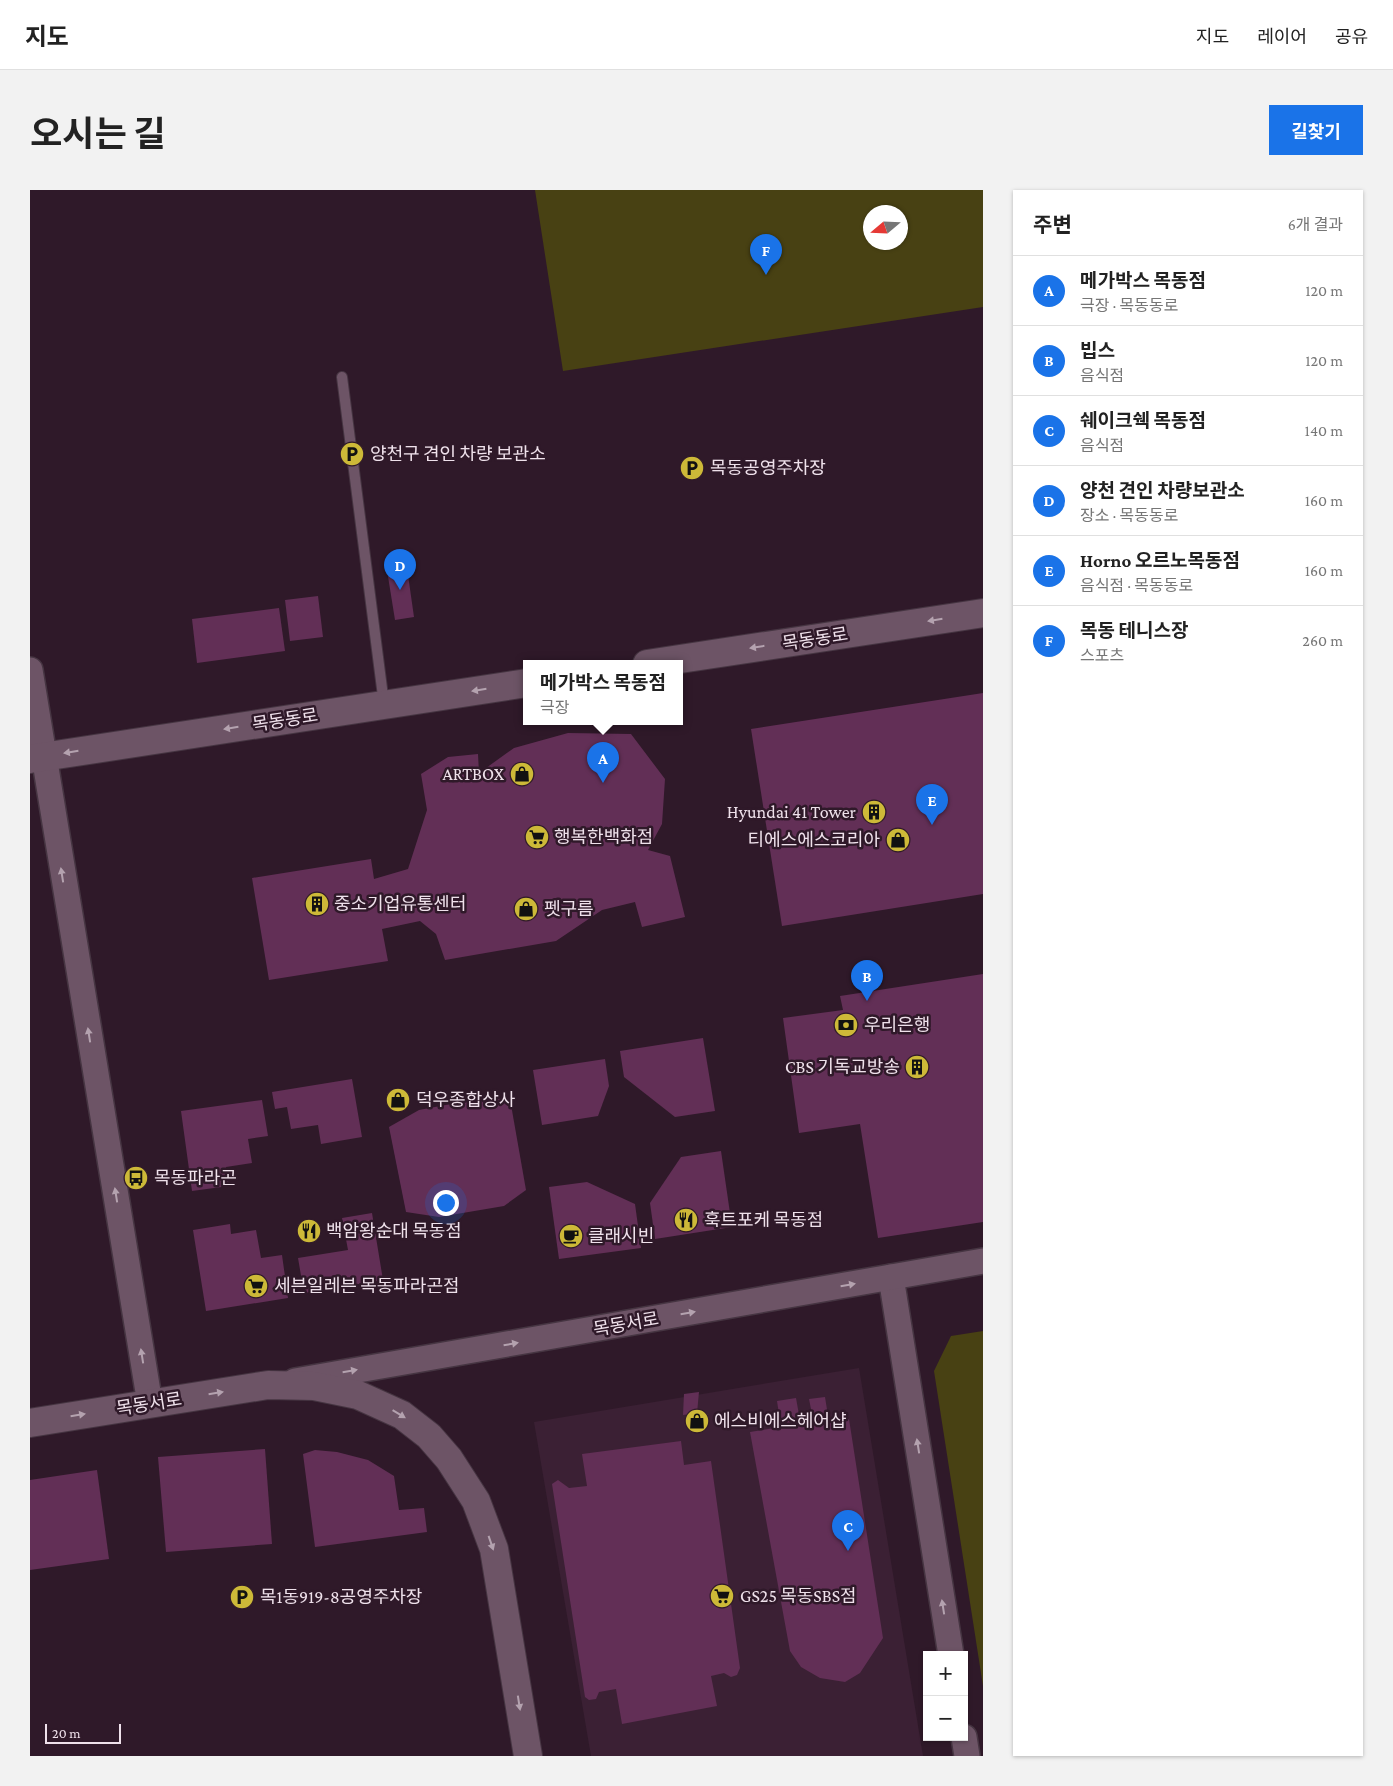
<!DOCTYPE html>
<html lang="ko">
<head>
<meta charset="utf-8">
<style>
  :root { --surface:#fff; --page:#f2f2f2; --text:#222; --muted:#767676; --line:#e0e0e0; --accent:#1a73e8 }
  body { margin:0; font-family:"Crimson Pro","Noto Sans KR",serif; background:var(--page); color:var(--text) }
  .controls { position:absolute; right:15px; bottom:15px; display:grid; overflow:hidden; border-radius:0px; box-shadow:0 1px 4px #0004 }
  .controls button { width:45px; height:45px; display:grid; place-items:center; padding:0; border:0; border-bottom:1px solid var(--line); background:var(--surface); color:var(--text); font:25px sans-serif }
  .compass { position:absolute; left:833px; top:15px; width:45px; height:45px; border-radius:50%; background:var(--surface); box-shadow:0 1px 4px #0004; rotate:251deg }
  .scale { position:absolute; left:15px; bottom:12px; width:76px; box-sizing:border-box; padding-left:5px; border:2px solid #efe1eb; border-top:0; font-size:14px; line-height:18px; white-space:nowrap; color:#efe1eb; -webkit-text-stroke:4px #2f1929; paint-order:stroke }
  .you { position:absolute; left:415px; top:1012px; width:18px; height:18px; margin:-12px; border:4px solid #fff; border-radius:50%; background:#1a73e8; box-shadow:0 0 0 8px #1a73e833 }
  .badge { display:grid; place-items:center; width:32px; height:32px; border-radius:50%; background:var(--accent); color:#fff; font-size:16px; font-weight:700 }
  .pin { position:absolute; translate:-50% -41px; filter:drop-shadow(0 1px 2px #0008) }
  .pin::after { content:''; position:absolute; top:26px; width:18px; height:15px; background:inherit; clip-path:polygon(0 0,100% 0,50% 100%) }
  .popup { position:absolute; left:493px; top:470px; width:160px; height:65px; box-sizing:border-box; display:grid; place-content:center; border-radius:0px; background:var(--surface); filter:drop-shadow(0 1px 4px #0005); font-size:16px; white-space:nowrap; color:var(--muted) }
  .popup b { font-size:19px; color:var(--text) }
  .popup::after { content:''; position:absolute; left:50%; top:100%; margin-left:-10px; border:10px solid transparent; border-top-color:var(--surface) }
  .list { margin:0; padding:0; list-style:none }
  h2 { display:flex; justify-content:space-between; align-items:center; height:65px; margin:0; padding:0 20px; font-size:21px }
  h2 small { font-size:16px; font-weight:400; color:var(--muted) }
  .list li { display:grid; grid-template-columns:32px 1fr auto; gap:15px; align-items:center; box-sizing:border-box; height:70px; padding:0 20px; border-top:1px solid var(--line) }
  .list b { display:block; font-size:19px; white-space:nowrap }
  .list p { margin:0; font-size:16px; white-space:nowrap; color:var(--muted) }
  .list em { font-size:16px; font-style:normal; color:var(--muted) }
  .map { position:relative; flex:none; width:953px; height:1566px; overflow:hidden; border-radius:0px }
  header { display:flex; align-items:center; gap:30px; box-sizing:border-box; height:70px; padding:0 25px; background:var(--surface); border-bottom:1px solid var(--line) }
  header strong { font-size:24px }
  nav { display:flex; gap:28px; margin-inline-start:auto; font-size:18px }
  .intro { display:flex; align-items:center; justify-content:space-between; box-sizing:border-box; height:120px; padding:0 30px }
  h1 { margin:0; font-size:35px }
  .button { padding:12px 22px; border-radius:0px; background:var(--accent); color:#fff; font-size:18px; font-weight:700 }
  main { display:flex; gap:30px; padding:0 30px }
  aside { flex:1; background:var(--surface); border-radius:0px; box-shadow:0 1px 4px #0004 }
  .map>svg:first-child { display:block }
  .built { fill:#3b2034 }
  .green { fill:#484113; fill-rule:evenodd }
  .building { fill:#622f56 }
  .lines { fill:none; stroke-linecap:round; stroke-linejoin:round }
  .service-casing { stroke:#463542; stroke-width:12 }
  .tertiary-casing { stroke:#463542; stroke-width:28 }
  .secondary-casing { stroke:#463542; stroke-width:30 }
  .service { stroke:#6d5466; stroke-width:10 }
  .tertiary { stroke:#6d5466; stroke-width:25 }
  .secondary { stroke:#6d5466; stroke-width:28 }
  .oneway { fill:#b4a2af }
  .labels { text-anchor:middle; stroke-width:5; stroke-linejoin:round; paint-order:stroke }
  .poi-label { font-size:18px; fill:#efe1eb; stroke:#2f1929; text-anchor:start }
  .street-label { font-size:18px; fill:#efe1eb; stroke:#2f1929 }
</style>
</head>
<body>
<header>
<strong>지도</strong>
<nav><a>지도</a><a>레이어</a><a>공유</a></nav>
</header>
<div class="intro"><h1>오시는 길</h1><a class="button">길찾기</a></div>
<main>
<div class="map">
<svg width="953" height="1566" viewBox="0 0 953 1566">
  <rect width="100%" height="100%" fill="#2f1929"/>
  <!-- built -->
  <path class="built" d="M829 1178 893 1566H561L504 1232Z"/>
  <!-- green -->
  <g class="green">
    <path d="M505 0H953V117L533 181ZM841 22H871V52H841Z"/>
    <path d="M953 1141V1496L904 1181 921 1146Z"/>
  </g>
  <!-- building -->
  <g class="building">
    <path d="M376 371 384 427 365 430 356 374Z"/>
    <path d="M288 406 293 447 260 451 255 410Z"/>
    <path d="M249 418 255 461 167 473 162 429Z"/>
    <path d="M953 503V704L752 736 721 539Z"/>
    <path d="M538 543 601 544 635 589 632 634 618 660 640 666 655 727 612 737 605 712 572 720 526 751 415 770 406 744 390 731 352 739 358 771 239 790 222 688 341 669 344 689 378 679 397 620 391 584 418 567 448 564 449 583 484 558Z"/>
    <path d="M953 784V1032L848 1048 830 934 769 943 753 828 813 820 810 806Z"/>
    <path d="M673 848 685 921 645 927 594 887 590 861Z"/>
    <path d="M575 869 579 896 568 926 512 935 503 880Z"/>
    <path d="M322 889 332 947 291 954 288 935 261 939 257 917 245 919 242 902Z"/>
    <path d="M453 908 480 909 496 1000 474 1016 409 1027 376 1022 359 937 389 920Z"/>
    <path d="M232 910 238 946 218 949 222 973 196 977 199 996 162 1001 151 921Z"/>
    <path d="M691 961 702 1037 625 1049 620 1013 651 967Z"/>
    <path d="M557 992 605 1014 611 1058 529 1069 519 997Z"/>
    <path d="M342 1023 353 1090 274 1103 268 1068 318 1060 312 1028Z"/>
    <path d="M200 1034 201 1044 226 1040 231 1068 252 1065 258 1108 176 1121 163 1040Z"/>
    <path d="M669 1202 667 1223 653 1225 654 1204Z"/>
    <path d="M795 1207 799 1232 819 1229 853 1448 830 1483 815 1492 790 1488 771 1477 760 1461 720 1242 751 1237 747 1211 766 1208 771 1236 784 1234 779 1209Z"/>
    <path d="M651 1251 654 1275 681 1271 710 1478 707 1485 701 1487 694 1483 681 1486 687 1516 592 1534 586 1499 569 1502 566 1509 559 1510 555 1507 522 1294 528 1290 539 1298 557 1296 552 1264Z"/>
    <path d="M235 1259 242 1354 136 1362 128 1267Z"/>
    <path d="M285 1260 307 1262 338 1270 364 1286 369 1320 394 1318 397 1342 285 1357 273 1264Z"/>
    <path d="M67 1280 79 1369 0 1380V1290Z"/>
  </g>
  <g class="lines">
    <!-- service casing -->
    <g class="service-casing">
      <path id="service" d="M312 187 354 514"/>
    </g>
    <!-- tertiary casing -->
    <g class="tertiary-casing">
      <g id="tertiary">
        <path d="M0 480 120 1214"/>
        <path d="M861 1087 921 1465"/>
        <path d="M265 1191 953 1071"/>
        <path d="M934 1547 937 1566"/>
      </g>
    </g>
    <!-- secondary casing -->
    <g class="secondary-casing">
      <g id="secondary">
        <path d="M617 474 953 423"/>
        <path d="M0 569 497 493"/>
        <path d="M0 1233 238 1195 284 1196 328 1205 372 1225 399 1246 419 1269 446 1311 464 1359 498 1566"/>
      </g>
    </g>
    <!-- service -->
    <use href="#service" class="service"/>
    <!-- tertiary -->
    <use href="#tertiary" class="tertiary"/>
    <!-- secondary -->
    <use href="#secondary" class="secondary"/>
  </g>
  <!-- one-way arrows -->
  <defs><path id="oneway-solid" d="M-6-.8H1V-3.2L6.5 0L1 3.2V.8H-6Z" transform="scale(1.25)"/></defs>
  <g class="oneway">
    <use href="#oneway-solid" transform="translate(905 430) rotate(171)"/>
    <use href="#oneway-solid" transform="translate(727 457) rotate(171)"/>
    <use href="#oneway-solid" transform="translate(449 500) rotate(171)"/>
    <use href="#oneway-solid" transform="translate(201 538) rotate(171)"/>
    <use href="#oneway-solid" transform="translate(41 562) rotate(171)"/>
    <use href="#oneway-solid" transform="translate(32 685) rotate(-99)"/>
    <use href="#oneway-solid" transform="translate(59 845) rotate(-99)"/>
    <use href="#oneway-solid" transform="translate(86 1005) rotate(-99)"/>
    <use href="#oneway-solid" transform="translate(818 1095) rotate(-10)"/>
    <use href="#oneway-solid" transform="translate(658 1123) rotate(-10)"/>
    <use href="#oneway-solid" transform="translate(481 1154) rotate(-10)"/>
    <use href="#oneway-solid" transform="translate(112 1166) rotate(-99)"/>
    <use href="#oneway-solid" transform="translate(320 1181) rotate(-10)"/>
    <use href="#oneway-solid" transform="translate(186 1203) rotate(-9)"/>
    <use href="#oneway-solid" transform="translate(369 1224) rotate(31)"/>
    <use href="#oneway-solid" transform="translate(48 1225) rotate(-9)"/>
    <use href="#oneway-solid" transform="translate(888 1256) rotate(-99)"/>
    <use href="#oneway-solid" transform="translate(461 1353) rotate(71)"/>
    <use href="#oneway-solid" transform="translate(913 1417) rotate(-99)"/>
    <use href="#oneway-solid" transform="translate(489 1513) rotate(81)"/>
  </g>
  <!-- icons -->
  <defs>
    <g id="parking-disc" transform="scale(1.25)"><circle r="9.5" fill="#cdb938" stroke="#2f1929"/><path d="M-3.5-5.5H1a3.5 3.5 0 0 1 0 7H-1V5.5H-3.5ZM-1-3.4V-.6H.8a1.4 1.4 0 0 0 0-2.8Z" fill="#111"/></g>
    <g id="shop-disc" transform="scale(1.25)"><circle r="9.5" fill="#cdb938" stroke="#2f1929"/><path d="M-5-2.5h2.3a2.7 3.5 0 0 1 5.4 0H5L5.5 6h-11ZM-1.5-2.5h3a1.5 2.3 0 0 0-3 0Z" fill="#111"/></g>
    <g id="building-disc" transform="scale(1.25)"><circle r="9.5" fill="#cdb938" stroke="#2f1929"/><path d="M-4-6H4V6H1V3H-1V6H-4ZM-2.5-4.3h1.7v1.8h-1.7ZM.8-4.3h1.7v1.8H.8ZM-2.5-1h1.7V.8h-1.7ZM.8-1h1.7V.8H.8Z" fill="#111"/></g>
    <g id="supermarket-disc" transform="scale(1.25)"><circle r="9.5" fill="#cdb938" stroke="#2f1929"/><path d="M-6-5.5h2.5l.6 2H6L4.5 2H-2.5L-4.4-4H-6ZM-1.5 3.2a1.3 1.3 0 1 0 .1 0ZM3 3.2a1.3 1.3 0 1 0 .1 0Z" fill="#111"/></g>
    <g id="bank-disc" transform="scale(1.25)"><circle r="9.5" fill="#cdb938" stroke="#2f1929"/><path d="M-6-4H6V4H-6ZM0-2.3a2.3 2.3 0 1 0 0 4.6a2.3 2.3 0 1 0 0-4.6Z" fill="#111"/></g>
    <g id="bus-disc" transform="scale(1.25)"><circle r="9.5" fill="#cdb938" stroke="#2f1929"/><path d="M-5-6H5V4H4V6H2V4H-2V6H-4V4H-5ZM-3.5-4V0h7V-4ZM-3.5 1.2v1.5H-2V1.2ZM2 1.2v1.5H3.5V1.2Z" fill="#111"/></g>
    <g id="restaurant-disc" transform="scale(1.25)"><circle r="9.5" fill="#cdb938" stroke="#2f1929"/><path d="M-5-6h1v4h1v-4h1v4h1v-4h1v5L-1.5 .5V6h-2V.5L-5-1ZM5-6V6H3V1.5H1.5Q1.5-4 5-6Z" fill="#111"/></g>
    <g id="cafe-disc" transform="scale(1.25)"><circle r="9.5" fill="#cdb938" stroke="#2f1929"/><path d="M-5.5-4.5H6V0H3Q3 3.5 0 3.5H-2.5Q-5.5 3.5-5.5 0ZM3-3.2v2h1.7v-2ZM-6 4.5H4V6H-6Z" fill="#111"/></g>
  </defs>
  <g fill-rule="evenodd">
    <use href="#parking-disc" x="322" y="264"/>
    <use href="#parking-disc" x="662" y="278"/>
    <use href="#shop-disc" x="492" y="584"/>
    <use href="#building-disc" x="844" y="622"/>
    <use href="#supermarket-disc" x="507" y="647"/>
    <use href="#shop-disc" x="868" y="650"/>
    <use href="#building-disc" x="287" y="714"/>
    <use href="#shop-disc" x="496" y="719"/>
    <use href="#bank-disc" x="816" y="835"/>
    <use href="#building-disc" x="887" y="877"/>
    <use href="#shop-disc" x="368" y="910"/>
    <use href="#bus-disc" x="106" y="988"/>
    <use href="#restaurant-disc" x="656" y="1030"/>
    <use href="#restaurant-disc" x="279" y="1041"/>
    <use href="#cafe-disc" x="541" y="1046"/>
    <use href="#supermarket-disc" x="226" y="1096"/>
    <use href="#shop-disc" x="667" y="1231"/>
    <use href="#supermarket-disc" x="692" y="1406"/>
    <use href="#parking-disc" x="212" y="1407"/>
  </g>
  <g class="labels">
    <!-- poi labels -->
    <g class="poi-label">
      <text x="340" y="270">양천구 견인 차량 보관소</text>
      <text x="680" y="284">목동공영주차장</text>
      <text x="474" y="590" text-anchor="end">ARTBOX</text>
      <text x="826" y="628" text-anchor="end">Hyundai 41 Tower</text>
      <text x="524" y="653">행복한백화점</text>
      <text x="850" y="656" text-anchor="end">티에스에스코리아</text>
      <text x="304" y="720">중소기업유통센터</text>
      <text x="514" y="725">펫구름</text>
      <text x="834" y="841">우리은행</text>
      <text x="870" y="883" text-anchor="end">CBS 기독교방송</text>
      <text x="386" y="916">덕우종합상사</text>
      <text x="124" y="994">목동파라곤</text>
      <text x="674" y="1036">훅트포케 목동점</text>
      <text x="296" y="1047">백암왕순대 목동점</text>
      <text x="558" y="1052">클래시빈</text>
      <text x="244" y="1102">세븐일레븐 목동파라곤점</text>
      <text x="684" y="1237">에스비에스헤어샵</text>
      <text x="710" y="1412">GS25 목동SBS점</text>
      <text x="230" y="1413">목1동919-8공영주차장</text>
    </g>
    <!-- street labels -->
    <g class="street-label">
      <text transform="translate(785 449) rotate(-9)" y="6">목동동로</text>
      <text transform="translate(255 530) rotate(-9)" y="6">목동동로</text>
      <text transform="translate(596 1134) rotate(-10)" y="6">목동서로</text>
      <text transform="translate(119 1214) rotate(-9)" y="6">목동서로</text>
    </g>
  </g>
</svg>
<div class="controls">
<button>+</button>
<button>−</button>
</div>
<svg class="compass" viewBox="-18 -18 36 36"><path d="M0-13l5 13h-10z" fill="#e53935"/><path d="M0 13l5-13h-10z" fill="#767676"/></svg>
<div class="scale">20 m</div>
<div class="you"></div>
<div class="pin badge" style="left:573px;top:593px">A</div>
<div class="popup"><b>메가박스 목동점</b>극장</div>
<div class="pin badge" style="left:837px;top:811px">B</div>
<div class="pin badge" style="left:818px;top:1361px">C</div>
<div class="pin badge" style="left:370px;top:400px">D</div>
<div class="pin badge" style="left:902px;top:635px">E</div>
<div class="pin badge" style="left:736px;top:85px">F</div>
</div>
<aside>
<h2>주변<small>6개 결과</small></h2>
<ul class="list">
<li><span class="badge">A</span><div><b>메가박스 목동점</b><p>극장 · 목동동로</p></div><em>120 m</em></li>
<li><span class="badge">B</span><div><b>빕스</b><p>음식점</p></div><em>120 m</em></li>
<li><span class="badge">C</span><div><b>쉐이크쉑 목동점</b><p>음식점</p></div><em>140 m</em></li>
<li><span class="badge">D</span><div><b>양천 견인 차량보관소</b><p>장소 · 목동동로</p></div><em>160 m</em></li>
<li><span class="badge">E</span><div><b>Horno 오르노목동점</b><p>음식점 · 목동동로</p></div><em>160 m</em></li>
<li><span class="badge">F</span><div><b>목동 테니스장</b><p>스포츠</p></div><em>260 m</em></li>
</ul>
</aside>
</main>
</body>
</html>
